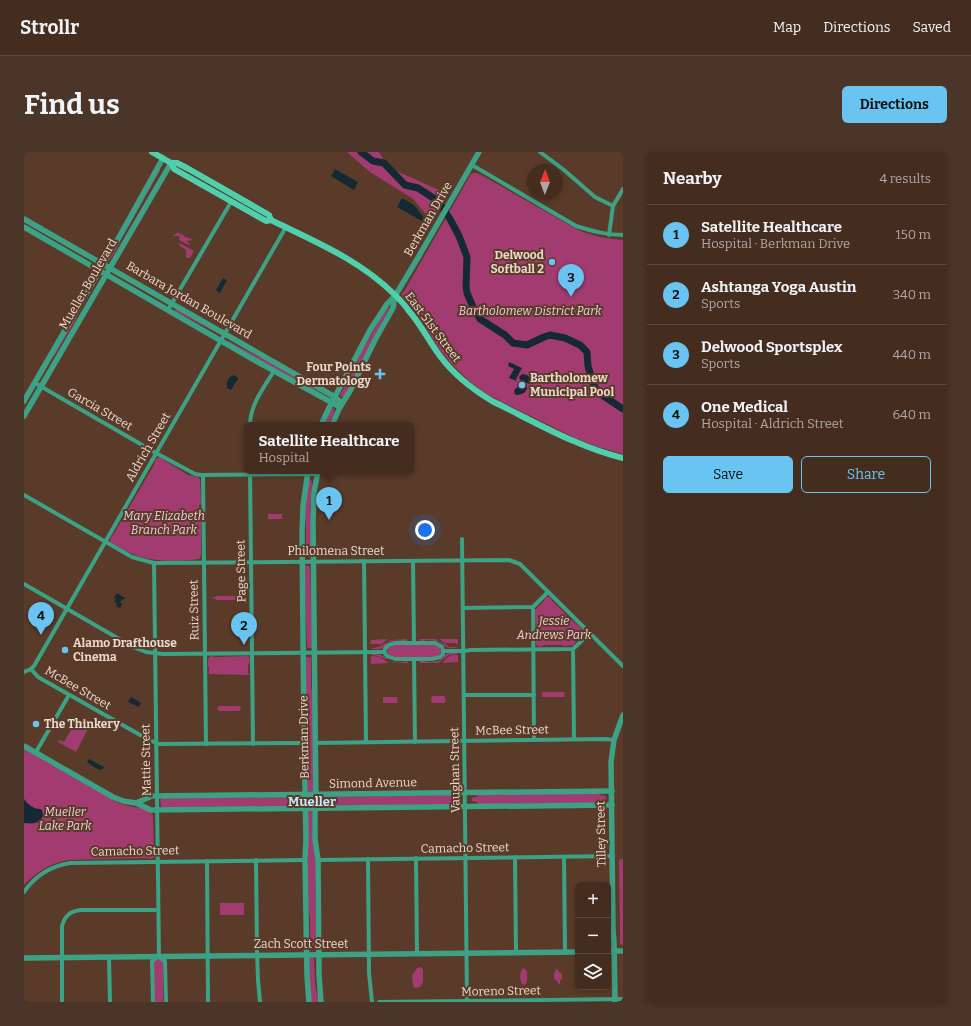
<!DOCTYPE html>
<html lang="en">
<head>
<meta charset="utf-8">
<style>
  :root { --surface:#442c1f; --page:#4b3428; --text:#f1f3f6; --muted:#afa7a4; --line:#5c483d; --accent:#69c4f1 }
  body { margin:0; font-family:Bitter,serif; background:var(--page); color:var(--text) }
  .controls { position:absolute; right:12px; bottom:12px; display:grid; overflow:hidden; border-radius:6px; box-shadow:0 2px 6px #0003 }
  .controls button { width:36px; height:36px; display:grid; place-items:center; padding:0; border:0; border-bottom:1px solid var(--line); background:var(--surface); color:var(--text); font:20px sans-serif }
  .compass { position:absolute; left:503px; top:12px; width:36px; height:36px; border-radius:50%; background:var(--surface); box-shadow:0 2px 6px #0003; rotate:1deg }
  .you { position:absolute; left:401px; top:378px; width:14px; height:14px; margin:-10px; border:3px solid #fff; border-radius:50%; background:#1a73e8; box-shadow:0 0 0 6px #1a73e833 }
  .badge { display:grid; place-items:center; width:26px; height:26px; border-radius:50%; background:var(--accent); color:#111; font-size:13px; font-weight:700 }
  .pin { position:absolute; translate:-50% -33px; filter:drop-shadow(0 1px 2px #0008) }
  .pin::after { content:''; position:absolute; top:21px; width:14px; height:12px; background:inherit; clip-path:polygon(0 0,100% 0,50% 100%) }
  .popup { position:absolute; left:220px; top:270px; width:170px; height:52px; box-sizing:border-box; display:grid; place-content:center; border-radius:6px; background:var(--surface); filter:drop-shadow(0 1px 3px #0005); font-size:13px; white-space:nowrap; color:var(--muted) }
  .popup b { font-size:15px; color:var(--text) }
  .popup::after { content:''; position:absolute; left:50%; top:100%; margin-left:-8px; border:8px solid transparent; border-top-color:var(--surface) }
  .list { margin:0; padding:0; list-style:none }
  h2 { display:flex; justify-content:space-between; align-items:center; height:52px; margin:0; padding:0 16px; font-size:17px }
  h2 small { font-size:13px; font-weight:400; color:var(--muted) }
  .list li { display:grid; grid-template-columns:26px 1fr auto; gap:12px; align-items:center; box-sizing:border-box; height:60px; padding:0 16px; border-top:1px solid var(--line) }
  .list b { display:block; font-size:15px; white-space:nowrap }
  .list p { margin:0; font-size:13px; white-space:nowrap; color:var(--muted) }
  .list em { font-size:13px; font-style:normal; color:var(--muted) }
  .actions { display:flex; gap:8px; padding:12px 16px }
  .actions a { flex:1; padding:9px 0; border:1px solid var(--accent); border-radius:6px; text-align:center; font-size:14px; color:var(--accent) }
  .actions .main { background:var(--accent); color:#111 }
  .icon { flex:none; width:22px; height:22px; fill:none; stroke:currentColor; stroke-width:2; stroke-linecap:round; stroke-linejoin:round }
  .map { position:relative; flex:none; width:599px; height:850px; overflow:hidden; border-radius:6px }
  header { display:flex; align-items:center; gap:24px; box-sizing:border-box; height:56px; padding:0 20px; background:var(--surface); border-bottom:1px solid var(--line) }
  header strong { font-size:19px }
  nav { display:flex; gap:22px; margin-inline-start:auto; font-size:14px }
  .intro { display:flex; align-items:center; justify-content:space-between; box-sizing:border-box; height:96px; padding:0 24px }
  h1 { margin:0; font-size:28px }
  .button { padding:10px 18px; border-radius:6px; background:var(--accent); color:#111; font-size:14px; font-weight:700 }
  main { display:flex; gap:24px; padding:0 24px }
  aside { flex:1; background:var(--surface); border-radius:6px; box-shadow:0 2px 6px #0003 }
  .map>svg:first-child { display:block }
  .green { fill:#a23c70 }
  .water { fill:#142934 }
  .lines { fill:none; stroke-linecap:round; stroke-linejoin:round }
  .river { stroke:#142934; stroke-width:7 }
  .minor { stroke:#3ca185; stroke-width:4 }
  .tertiary { stroke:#3ca185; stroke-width:5.5 }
  .secondary { stroke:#4fcfac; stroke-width:6 }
  .poi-dot { fill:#69c4f1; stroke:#5a3b29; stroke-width:1.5 }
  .labels { text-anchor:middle; stroke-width:4; stroke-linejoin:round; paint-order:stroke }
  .street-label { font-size:12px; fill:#ebd8cd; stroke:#5a3b29 }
  .poi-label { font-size:12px; font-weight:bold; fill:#ebd8cd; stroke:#5a3b29; text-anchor:start }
  .park-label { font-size:12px; font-style:italic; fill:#edcdd9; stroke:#5a3b29 }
  .neighbourhood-label { font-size:13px; font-weight:bold; fill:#c8e7f8; stroke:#5a3b29 }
</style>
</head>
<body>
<header>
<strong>Strollr</strong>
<nav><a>Map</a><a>Directions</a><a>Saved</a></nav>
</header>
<div class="intro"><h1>Find us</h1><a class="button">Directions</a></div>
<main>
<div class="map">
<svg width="599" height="850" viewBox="0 0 599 850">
  <rect width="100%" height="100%" fill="#5a3b29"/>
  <!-- green -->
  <g class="green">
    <path d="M323 0H355L360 9 368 17 424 42 413 60 407 64 401 61 389 47 346 20Z"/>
    <path d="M135 18 136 19 110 65 87 107 86 106 102 80 107 68Z"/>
    <path d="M450 21H453L459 24 554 78C569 84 583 87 599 88V302L571 294 551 286 478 250 461 241 444 228 425 209 417 199 391 159 378 145V141L381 138 447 22Z"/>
    <path d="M154 80V82L156 80 155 83 156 81V83L158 82 161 85 168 87 166 90V88L163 89 164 91H166L165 93 155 88 156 86 155 84H149Z"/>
    <path d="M155 91 170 99 166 106H164L162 105V98L156 94Z"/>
    <path d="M365 155H366L347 190 324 238 320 244 318 245 316 243 330 217 337 200 360 161Z"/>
    <path d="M56 157 51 169 29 206 32 197Z"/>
    <path d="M152 157 194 181H193L151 159Z"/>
    <path d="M204 189 225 200 241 208 303 244 254 219 204 190Z"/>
    <path d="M309 256 310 257V260L305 273H299L307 257Z"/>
    <path d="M135 305 164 323 174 325 176 327 177 352 175 353V359H177V404L175 407C156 410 127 410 109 402 101 399 94 394 86 390L87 385 89 383 130 313 131 308Z"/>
    <path d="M285 327 287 328 288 331 286 358 287 373V404L286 405H283L282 403V372L280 363Z"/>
    <rect x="244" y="362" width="14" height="5"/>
    <path d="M282 413 285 414 286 416 288 496H284L283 495 280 415Z"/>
    <path d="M192 444H215L216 445H219V447H216L215 448H193L192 447H190L189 445H192Z"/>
    <path d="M522 445H526L529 450 540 460V461L560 479V483L552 489 550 493 540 494 537 493H520L516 495 512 493 511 458 519 450Z"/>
    <path d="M364 487 356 493 355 492H347L346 493 347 488Z"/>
    <path d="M383 487V490C378 489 371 487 365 490 362 492 363 492 360 495 357 498 352 497 348 497V496L355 495 367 488Z"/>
    <path d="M396 487H411L426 495H433V496C423 497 422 495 414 489L402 488 397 490Z"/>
    <path d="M415 487H434V492H432V491H423V492Z"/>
    <path d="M371 493H410C414 494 416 495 417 499L416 502C413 504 412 504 410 505 404 506 378 506 372 505 361 503 360 496 371 493Z"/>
    <path d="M426 501H433V502L425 503 414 511H396V508C402 510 411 511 416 508 420 505 419 503 426 501Z"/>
    <path d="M348 502C352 502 357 502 360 505 364 507 361 507 365 509 372 512 378 510 383 509L384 511H370L354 504 348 503Z"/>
    <path d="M429 503H434V510L418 511 424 505Z"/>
    <path d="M187 504 192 505 224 504C227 507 226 510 224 513V521L226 523 184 522 185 521V515L184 514C184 510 183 506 187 504Z"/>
    <path d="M347 504 355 505 365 511 347 512Z"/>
    <path d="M282 505H285L287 506V533L289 548 290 639 289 640H286L284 638V610L282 595Z"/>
    <path d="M519 540H540L541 543 540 545H518V541Z"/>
    <path d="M408 544H420L422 548 420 551H408L407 547Z"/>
    <path d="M359 545H373L374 551H359Z"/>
    <path d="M195 554H216L217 556 215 559H195L193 557Z"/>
    <path d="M52 569 60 574 63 569 67 571 52 600 34 590 35 588 40 590Z"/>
    <path d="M0 597 89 648C94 651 99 653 105 654 113 656 124 655 129 663L130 699 131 703V705L127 707 122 706 43 708C25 712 12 720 0 733Z"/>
    <path d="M576 641V643L582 644V651L454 652 453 650 448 649V646L452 645 454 643Z"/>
    <path d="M435 643V652L297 654 296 645Z"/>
    <path d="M275 645 277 646V652L275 654 138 655 137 654 136 648 138 646Z"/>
    <path d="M285 659H288V661L289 689 291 707 292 794H286V766L284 753V660Z"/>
    <path d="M596 707H599V793L596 792V782L595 709Z"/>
    <rect x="196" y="751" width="24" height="12"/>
    <path d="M285 806H289L290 807 291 832 295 850H287L285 837Z"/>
    <path d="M132 808H137L139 810V850H130V809Z"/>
    <path d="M396 815 399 817V830L396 835 391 836 389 834 388 824 393 816Z"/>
    <path d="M499 816 503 819V829L502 832 499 833C495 829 495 820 499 816Z"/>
    <path d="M532 817H533L536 821 538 822V827L536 828V832H535L532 828 530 827V821L531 820Z"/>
  </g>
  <!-- water -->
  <g class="water">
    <path d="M311 17 334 30 330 38 307 24Z"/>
    <path d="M378 46 390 53 400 66 398 69 373 55Z"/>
    <path d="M199 126 203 128 196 141 192 138Z"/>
    <path d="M485 210 498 216 492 227 493 229 485 226 490 217 484 214Z"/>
    <path d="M498 222C504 222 508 226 506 232H505L496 228 495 225Z"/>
    <path d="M210 223 214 226V227L207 238 203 236C202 230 204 225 210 223Z"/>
    <path d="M498 232 502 233 503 236C502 241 497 243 492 243L490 240 491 237Z"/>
    <path d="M93 441 101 446 100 447 98 448 96 450 98 452 96 456 92 454 93 451 90 450 92 447 90 446Z"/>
    <path d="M107 545 117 551 115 555 104 550Z"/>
    <path d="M65 607 80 615 78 618C72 617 68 614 63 610Z"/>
    <path d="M0 647C3 652 10 657 16 657L18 658 19 664C15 672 8 672 0 671Z"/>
  </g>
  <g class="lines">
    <!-- river -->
    <path class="river" d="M337 0 349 9 360 11 381 33 394 36 414 49 426 67 435 84 443 105 442 135 443 141 449 155 456 167 481 183 489 191 503 193 520 185 526 183 541 186 556 193 563 200 564 214 569 232 575 241 599 257"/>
    <!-- minor -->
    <g class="minor">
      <path d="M516 0 540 18 571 45 589 54"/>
      <path d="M448 13 552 74C568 79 582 83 599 83"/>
      <path d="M585 83 589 54 599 37"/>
      <path d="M144 158 207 50"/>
      <path d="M11 231 132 301 171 322 177 323 294 322"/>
      <path d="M226 273C226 253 240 235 250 219"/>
      <path d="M226 319 229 592"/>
      <path d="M179 323 182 592"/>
      <path d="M0 343 108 405 115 407 130 411 485 408 496 412 499 415 599 514"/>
      <path d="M438 387 443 850"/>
      <path d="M340 409 342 590"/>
      <path d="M389 409 390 491"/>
      <path d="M130 411 135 804"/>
      <path d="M0 432 109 495 122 500 139 502 360 500"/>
      <path d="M509 455 510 588"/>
      <path d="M439 456 509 455 524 440"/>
      <path d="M371 491H411L418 495 419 499V502L416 505 408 507H371L363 504 360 500C361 494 366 492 371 491Z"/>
      <path d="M549 497 550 587"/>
      <path d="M419 499H439L447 498 549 497 566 481"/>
      <path d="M390 507 391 590"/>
      <path d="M7 517 14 525 125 588 135 592 280 591"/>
      <path d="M0 520 7 517 10 514 262 75"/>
      <path d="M440 543H510"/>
      <path d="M291 591 582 587 590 588"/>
      <path d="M12 600 45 543"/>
      <path d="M491 705 492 800"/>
      <path d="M540 705 541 800"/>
      <path d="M392 706 393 802"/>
      <path d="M344 707 345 821 348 850"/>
      <path d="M232 708 233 799 234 828 236 850"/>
      <path d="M294 708 588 704"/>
      <path d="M183 709 184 850"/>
      <path d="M0 740C11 724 27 714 46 711L281 708"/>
      <path d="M85 805 86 850"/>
      <path d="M135 805 141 809 142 850"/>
      <path d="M38 850V775C40 764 46 759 57 758H134"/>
      <path d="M129 850 128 809 134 805"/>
      <path d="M355 850 599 847"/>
    </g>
    <!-- tertiary -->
    <g class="tertiary">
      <path d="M0 67 311 245 318 251"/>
      <path d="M0 75 232 209 316 255"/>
      <path d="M0 249 98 80 139 6"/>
      <path d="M0 264 147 11"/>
      <path d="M297 273 305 256 346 178 363 152 371 144 395 104 455 0"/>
      <path d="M308 273 316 255 326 239 351 188 369 156 371 144"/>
      <path d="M284 319 279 354 278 381 280 586 282 687 281 708 283 823 285 850"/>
      <path d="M294 319 290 340 289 368 292 656 291 660V687L294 708 295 823 297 850"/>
      <path d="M0 594 89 645 99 649 112 651 127 658 588 653"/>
      <path d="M112 651 128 644 588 639"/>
      <path d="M584 799H599"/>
      <path d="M0 806 554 800"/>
      <path d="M591 850 590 790 589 778 587 610 590 588 599 563"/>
    </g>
    <!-- secondary -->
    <g class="secondary">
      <path d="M128 0 147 11H153L163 16 245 63 247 68"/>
      <path d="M147 11 150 17 242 69 247 68C290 89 336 108 371 143 376 148 381 153 385 159 397 173 405 189 416 204 430 223 448 237 468 249 511 270 553 295 599 306"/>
    </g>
  </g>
  <!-- markers -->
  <g class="poi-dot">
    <circle cx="528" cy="110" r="4"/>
    <path d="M354 216h4v4h4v4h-4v4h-4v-4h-4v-4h4z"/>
    <circle cx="498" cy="233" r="4"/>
    <circle cx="41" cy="498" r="4"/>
    <circle cx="12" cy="572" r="4"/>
  </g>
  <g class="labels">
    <!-- street labels -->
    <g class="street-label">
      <text transform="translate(404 67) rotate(-60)" y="4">Berkman Drive</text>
      <text transform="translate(64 132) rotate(-60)" y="4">Mueller Boulevard</text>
      <text transform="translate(165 148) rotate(30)" y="4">Barbara Jordan Boulevard</text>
      <text transform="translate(409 175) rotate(53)" y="4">East 51st Street</text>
      <text transform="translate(76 257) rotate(30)" y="4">Garcia Street</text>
      <text transform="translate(124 295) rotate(-60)" y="4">Aldrich Street</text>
      <text x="312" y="403">Philomena Street</text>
      <text transform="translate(217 419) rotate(-91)" y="4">Page Street</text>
      <text transform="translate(170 458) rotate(-91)" y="4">Ruiz Street</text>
      <text transform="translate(54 536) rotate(30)" y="4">McBee Street</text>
      <text transform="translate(488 578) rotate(-1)" y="4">McBee Street</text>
      <text transform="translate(280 585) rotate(-91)" y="4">Berkman Drive</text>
      <text transform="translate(122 608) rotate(-91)" y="4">Mattie Street</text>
      <text transform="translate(431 618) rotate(-91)" y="4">Vaughan Street</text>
      <text transform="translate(349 631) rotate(-1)" y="4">Simond Avenue</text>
      <text transform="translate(577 682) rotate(-91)" y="4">Tilley Street</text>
      <text transform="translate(441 696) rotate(-1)" y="4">Camacho Street</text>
      <text transform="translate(111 699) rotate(-1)" y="4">Camacho Street</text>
      <text x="277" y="796">Zach Scott Street</text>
      <text transform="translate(477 839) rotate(-1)" y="4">Moreno Street</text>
    </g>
    <!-- poi labels -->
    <g class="poi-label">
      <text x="520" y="107" text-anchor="end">Delwood<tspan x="520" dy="14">Softball 2</tspan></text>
      <text x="347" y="219" text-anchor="end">Four Points<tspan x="347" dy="14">Dermatology</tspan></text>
      <text x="506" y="230">Bartholomew<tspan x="506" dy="14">Municipal Pool</tspan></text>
      <text x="49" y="495">Alamo Drafthouse<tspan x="49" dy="14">Cinema</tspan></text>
      <text x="20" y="576">The Thinkery</text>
    </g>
    <!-- park labels -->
    <g class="park-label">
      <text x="506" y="163">Bartholomew District Park</text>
      <text x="140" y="368">Mary Elizabeth<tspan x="140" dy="14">Branch Park</tspan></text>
      <text x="530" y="473">Jessie<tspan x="530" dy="14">Andrews Park</tspan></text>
      <text x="41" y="664">Mueller<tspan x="41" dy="14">Lake Park</tspan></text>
    </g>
    <!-- neighbourhood labels -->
    <g class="neighbourhood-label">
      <text x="288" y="654">Mueller</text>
    </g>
  </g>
</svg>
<div class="controls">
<button>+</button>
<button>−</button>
<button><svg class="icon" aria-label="layers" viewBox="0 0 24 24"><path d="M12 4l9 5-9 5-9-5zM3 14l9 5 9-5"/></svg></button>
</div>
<svg class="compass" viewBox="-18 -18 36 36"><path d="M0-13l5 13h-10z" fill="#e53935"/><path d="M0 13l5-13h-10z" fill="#afa7a4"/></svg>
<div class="you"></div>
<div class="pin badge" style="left:305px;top:368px">1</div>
<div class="popup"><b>Satellite Healthcare</b>Hospital</div>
<div class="pin badge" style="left:220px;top:493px">2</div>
<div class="pin badge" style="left:547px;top:145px">3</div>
<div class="pin badge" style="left:17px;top:483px">4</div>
</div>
<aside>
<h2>Nearby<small>4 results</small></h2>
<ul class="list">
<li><span class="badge">1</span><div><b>Satellite Healthcare</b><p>Hospital · Berkman Drive</p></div><em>150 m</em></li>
<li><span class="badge">2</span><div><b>Ashtanga Yoga Austin</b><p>Sports</p></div><em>340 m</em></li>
<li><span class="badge">3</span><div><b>Delwood Sportsplex</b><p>Sports</p></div><em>440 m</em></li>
<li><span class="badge">4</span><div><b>One Medical</b><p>Hospital · Aldrich Street</p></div><em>640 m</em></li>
</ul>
<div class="actions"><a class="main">Save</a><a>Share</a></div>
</aside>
</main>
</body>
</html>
